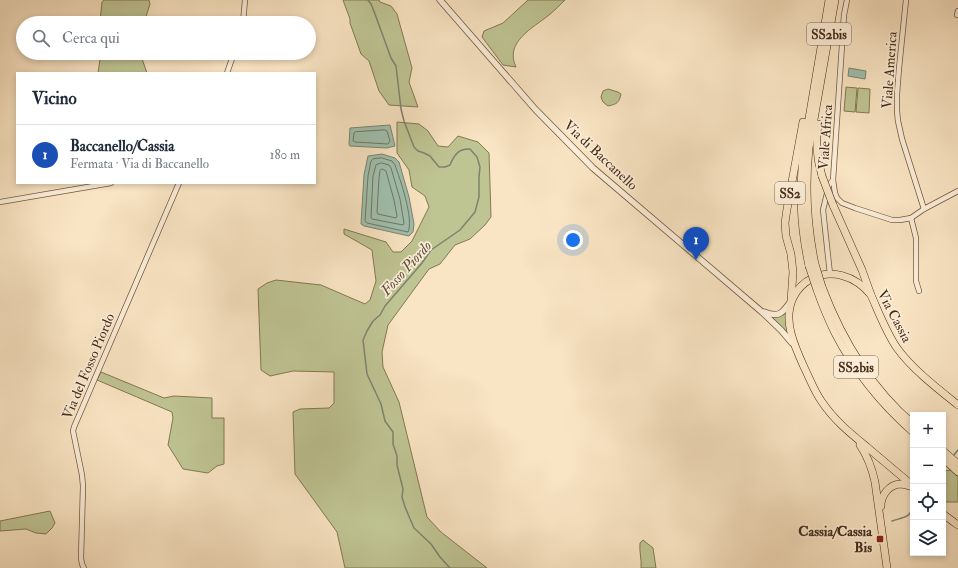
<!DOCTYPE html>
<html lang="it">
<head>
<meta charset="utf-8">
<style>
	:root { --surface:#fff; --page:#f2f2f3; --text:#1f2937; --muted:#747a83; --line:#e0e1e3; --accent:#8f2418 }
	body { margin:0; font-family:"IM FELL Double Pica",serif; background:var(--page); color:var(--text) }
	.controls { position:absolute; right:12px; bottom:12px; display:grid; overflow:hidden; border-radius:0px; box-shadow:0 2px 6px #0003 }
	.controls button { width:36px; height:36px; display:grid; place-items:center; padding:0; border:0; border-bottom:1px solid var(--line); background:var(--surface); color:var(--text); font:20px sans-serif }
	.you { position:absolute; left:573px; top:240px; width:14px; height:14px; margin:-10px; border:3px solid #fff; border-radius:50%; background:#1a73e8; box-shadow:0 0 0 6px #1a73e833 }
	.badge { display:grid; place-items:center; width:26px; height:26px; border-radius:50%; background:var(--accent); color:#fff; font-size:13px; font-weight:700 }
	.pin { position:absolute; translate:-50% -33px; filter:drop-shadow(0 1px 2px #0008) }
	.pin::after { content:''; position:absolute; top:21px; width:14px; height:12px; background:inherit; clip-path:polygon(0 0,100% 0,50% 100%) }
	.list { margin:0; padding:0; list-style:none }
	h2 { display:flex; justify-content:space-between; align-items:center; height:52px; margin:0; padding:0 16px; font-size:17px }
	h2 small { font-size:13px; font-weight:400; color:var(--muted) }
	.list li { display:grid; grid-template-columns:26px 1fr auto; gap:12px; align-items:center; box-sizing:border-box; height:60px; padding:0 16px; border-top:1px solid var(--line) }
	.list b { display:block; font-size:15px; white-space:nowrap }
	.list p { margin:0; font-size:13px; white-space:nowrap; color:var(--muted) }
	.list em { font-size:13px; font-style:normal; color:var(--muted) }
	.icon { flex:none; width:22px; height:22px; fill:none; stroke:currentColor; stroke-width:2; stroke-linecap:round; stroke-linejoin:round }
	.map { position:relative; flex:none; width:958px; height:568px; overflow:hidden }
	.search { position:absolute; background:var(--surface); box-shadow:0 2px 6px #0003; left:16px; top:16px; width:300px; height:44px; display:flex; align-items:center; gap:10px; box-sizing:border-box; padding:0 14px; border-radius:22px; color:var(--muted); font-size:15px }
	.panel { position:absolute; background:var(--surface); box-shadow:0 2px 6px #0003; left:16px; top:72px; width:300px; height:112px; border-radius:0px }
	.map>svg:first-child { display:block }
	.green { fill:#bfc493; stroke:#847854 }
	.water { fill:#9fbfad; stroke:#7c8470 }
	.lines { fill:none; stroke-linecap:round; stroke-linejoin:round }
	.shore { stroke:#747561; stroke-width:1 }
	.stream { stroke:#7c8470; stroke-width:1.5 }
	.minor-casing { stroke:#745940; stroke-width:6 }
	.tertiary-casing { stroke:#745940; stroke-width:7 }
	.primary-casing { stroke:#482b15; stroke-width:8 }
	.trunk-casing { stroke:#482b15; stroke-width:8 }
	.minor { stroke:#fbedd8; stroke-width:4.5 }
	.tertiary { stroke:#fbedd8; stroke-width:5.5 }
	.primary { stroke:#f9e4c3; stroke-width:7 }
	.trunk { stroke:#f9e4c3; stroke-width:7 }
	.trunk-bridge-casing { stroke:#482b15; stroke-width:8; stroke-linecap:butt }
	.trunk-bridge { stroke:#f9e4c3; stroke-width:7 }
	.poi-dot { fill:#8f2418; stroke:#fbedd8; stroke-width:1.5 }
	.labels { text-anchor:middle; stroke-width:3.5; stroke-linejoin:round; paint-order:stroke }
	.shield { fill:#fbedd8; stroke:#7e6550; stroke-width:1 }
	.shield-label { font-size:13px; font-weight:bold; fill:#482b15 }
	.street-label { font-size:14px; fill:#482b15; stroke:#fbedd8 }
	.poi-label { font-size:14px; font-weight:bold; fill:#482b15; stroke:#fbedd8; text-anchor:end }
	.water-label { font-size:15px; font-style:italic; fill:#5e503b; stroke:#fbedd8 }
</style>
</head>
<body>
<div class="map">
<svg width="958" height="568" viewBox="0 0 958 568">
	<rect width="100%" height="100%" fill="#f9e4c3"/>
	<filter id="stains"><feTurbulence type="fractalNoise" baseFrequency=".005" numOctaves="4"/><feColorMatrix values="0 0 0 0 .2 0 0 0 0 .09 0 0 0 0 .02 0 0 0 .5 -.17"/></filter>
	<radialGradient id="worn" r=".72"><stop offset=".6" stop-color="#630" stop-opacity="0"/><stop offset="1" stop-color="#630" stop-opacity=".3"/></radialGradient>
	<g class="green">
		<path d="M104 0H149L150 4 144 23H101L100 21 102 2Z"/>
		<path d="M343 0H379L380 2 391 6 397 14 412 68 409 82 418 107 389 105 379 91 369 61 361 54 350 23V19Z"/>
		<path d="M528 0H565C560 5 555 10 549 15 533 28 504 42 516 67L503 65 482 37 484 31 503 23Z"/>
		<path d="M101 53H140L147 73H98Z"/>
		<path d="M846 87 857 88 855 112 844 111Z"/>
		<path d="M858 88 870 89 869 113 856 112Z"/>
		<path d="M608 89 618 92 621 94C619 103 617 104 608 106L603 102 601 97 603 91Z"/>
		<path d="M397 122 419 124 428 131 438 146 448 147 458 136 478 142 489 153 491 217 485 225 470 239 455 245 440 264 429 269 388 325 382 352 383 367 399 402 427 517 441 532 487 568H345L337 532 295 474 293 412 300 409 329 408 334 403V372L293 371 270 376 261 370 258 289 267 283 276 280 321 285 365 304 370 300 376 281 372 250 344 234V229L386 242 393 252H401L412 241 429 207 425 196 412 187 409 170 397 153Z"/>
		<path d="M786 312V323L790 338 780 325 771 316C778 318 781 316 786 312Z"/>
		<path d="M101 372 164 398 174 396 212 398V418H224V464L217 466 208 473 183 469 168 445 173 418 172 412 97 380Z"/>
		<path d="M951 470 958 476V502H945L943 501V471Z"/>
		<path d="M50 511 55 523 52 528 46 534 36 533 26 529 0 531V521Z"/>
		<path d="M643 540 653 548 656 568H641C642 560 639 552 640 543Z"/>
	</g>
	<g class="water">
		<path d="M849 68 866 71 865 79 848 76Z"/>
		<path d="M390 125 395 146 387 148 350 146 349 144 350 128Z"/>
		<path d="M382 154 395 158 399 162 409 197 414 224 413 232 409 236 364 226 361 224 364 175 368 156Z"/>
	</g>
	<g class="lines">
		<g class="shore">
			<path d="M385 130 387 131 390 141 388 144 355 142 353 141 354 133 355 132Z"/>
			<path d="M382 158 392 161 395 165C400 179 414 219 408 232L367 223 365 221 368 176 371 161 373 159Z"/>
			<path d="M382 163 389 165 391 168 400 199 404 223 403 225 372 219 371 217 373 176 376 165Z"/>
			<path d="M382 169 386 171 394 200 397 216 396 218 378 214 377 212 379 178 380 171Z"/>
		</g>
		<g class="stream">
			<path d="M368 0 371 4 375 14 391 58 396 66 401 109 404 121 414 147 418 151 424 153 430 156 439 167H445L450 165C454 155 459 148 470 149L477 157 480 167 479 177V197L475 212 460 230 431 250 422 263 385 306 380 315 373 321 367 331 363 340 367 374 381 404 385 421 393 432V444L397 456V465L403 489 402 497 405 507 414 528 431 544 440 557 450 568"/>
			<path d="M953 456 958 450"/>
			<path d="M943 467 946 464"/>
			<path d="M892 521C904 517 911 518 913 505"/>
		</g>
		<defs>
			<g id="minor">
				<path d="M906 0 899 68 897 94V111L898 121 902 139 924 209"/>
				<path d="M957 15 958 11"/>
				<path d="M243 23 245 0"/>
				<path d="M227 73 234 53"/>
				<path d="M833 180 835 193 837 198 842 203 855 208 892 220H900L911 218 924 209 958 191"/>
				<path d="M0 202 111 183"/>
				<path d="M911 218 916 238V281L919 291"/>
				<path d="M830 274 823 210 829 185 833 180 844 15 847 0"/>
				<path d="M84 568 82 564 81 558 83 486 82 475 73 431 74 427 179 183"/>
			</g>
			<g id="tertiary">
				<path d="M440 0 535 109 593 168 762 312 781 330 792 343"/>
				<path d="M764 312C779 318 783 313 791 301"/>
			</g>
			<g id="primary">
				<path d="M860 445C868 457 872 468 875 482L887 568"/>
				<path d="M913 486C898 473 882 460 867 447 850 433 834 420 822 402 814 391 810 379 804 367 799 356 794 345 791 333 777 279 837 253 871 295 879 313 886 332 897 348 912 369 938 389 958 405"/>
				<path d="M881 506C881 495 889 485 900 484 904 484 909 486 913 487"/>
				<path d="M943 514 955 523 958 525"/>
			</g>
			<g id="trunk">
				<path d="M818 124C815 142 817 159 822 176"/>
				<path d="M833 205 862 270 871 295"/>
				<path d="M815 264C807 226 805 187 809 148L835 0"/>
				<path d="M809 266C800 224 799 190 804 148L829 0"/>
				<path d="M822 287C842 340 870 387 913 424"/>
				<path d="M817 290C822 304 828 319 835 333 854 370 881 404 913 432"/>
				<path d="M791 301 793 272 791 254 786 236 785 223 787 209 803 122"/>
				<path d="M943 451 958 464"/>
				<path d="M943 458 958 472"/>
			</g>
		</defs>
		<use href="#minor" class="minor-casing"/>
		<use href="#tertiary" class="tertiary-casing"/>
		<use href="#primary" class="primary-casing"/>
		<use href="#trunk" class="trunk-casing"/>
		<use href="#minor" class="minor"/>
		<use href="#tertiary" class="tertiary"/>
		<use href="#primary" class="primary"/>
		<use href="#trunk" class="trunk"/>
		<defs>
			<g id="trunk-bridge">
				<path d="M822 176 833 205"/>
				<path d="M815 264 822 287"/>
				<path d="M809 266 817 290"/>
			</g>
		</defs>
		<use href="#trunk-bridge" class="trunk-bridge-casing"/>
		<use href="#trunk-bridge" class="trunk-bridge"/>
	</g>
	<rect class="poi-dot" x="876" y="535" width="8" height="8" rx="2"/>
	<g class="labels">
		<g class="shield">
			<rect x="807" y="23" width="44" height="22" rx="3"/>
			<rect x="775" y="182" width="30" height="22" rx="3"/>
			<rect x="834" y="356" width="44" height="22" rx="3"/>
		</g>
		<g class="shield-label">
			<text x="829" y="39">SS2bis</text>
			<text x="790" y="198">SS2</text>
			<text x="856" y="372">SS2bis</text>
		</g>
		<g class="street-label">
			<text transform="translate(889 70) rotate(-86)" y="5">Viale America</text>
			<text transform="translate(825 137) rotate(-86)" y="5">Viale Africa</text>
			<text transform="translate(601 155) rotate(43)" y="5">Via di Baccanello</text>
			<text transform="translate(895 316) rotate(62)" y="5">Via Cassia</text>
			<text transform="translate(88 366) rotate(-67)" y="5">Via del Fosso Piordo</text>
		</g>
		<g class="poi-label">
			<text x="872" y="536">Cassia/Cassia<tspan x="872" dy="16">Bis</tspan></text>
		</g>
		<g class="water-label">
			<text transform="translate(406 268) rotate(-48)" y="5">Fosso Piordo</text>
		</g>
	</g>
	<rect width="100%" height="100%" filter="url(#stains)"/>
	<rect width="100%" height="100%" fill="url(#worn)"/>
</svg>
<div class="controls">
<button>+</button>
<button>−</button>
<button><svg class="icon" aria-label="locate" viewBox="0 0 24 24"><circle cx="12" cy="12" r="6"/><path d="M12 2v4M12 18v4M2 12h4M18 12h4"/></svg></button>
<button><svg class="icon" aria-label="layers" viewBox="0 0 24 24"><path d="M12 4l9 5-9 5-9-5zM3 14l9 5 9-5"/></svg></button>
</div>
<div class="you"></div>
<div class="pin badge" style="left:696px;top:260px;background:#1a4fb4">1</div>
<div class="search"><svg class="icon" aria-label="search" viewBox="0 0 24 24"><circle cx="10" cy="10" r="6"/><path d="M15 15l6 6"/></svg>Cerca qui</div>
<section class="panel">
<h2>Vicino<small></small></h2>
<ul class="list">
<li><span class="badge" style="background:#1a4fb4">1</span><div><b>Baccanello/Cassia</b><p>Fermata · Via di Baccanello</p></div><em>180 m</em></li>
</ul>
</section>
</div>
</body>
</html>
